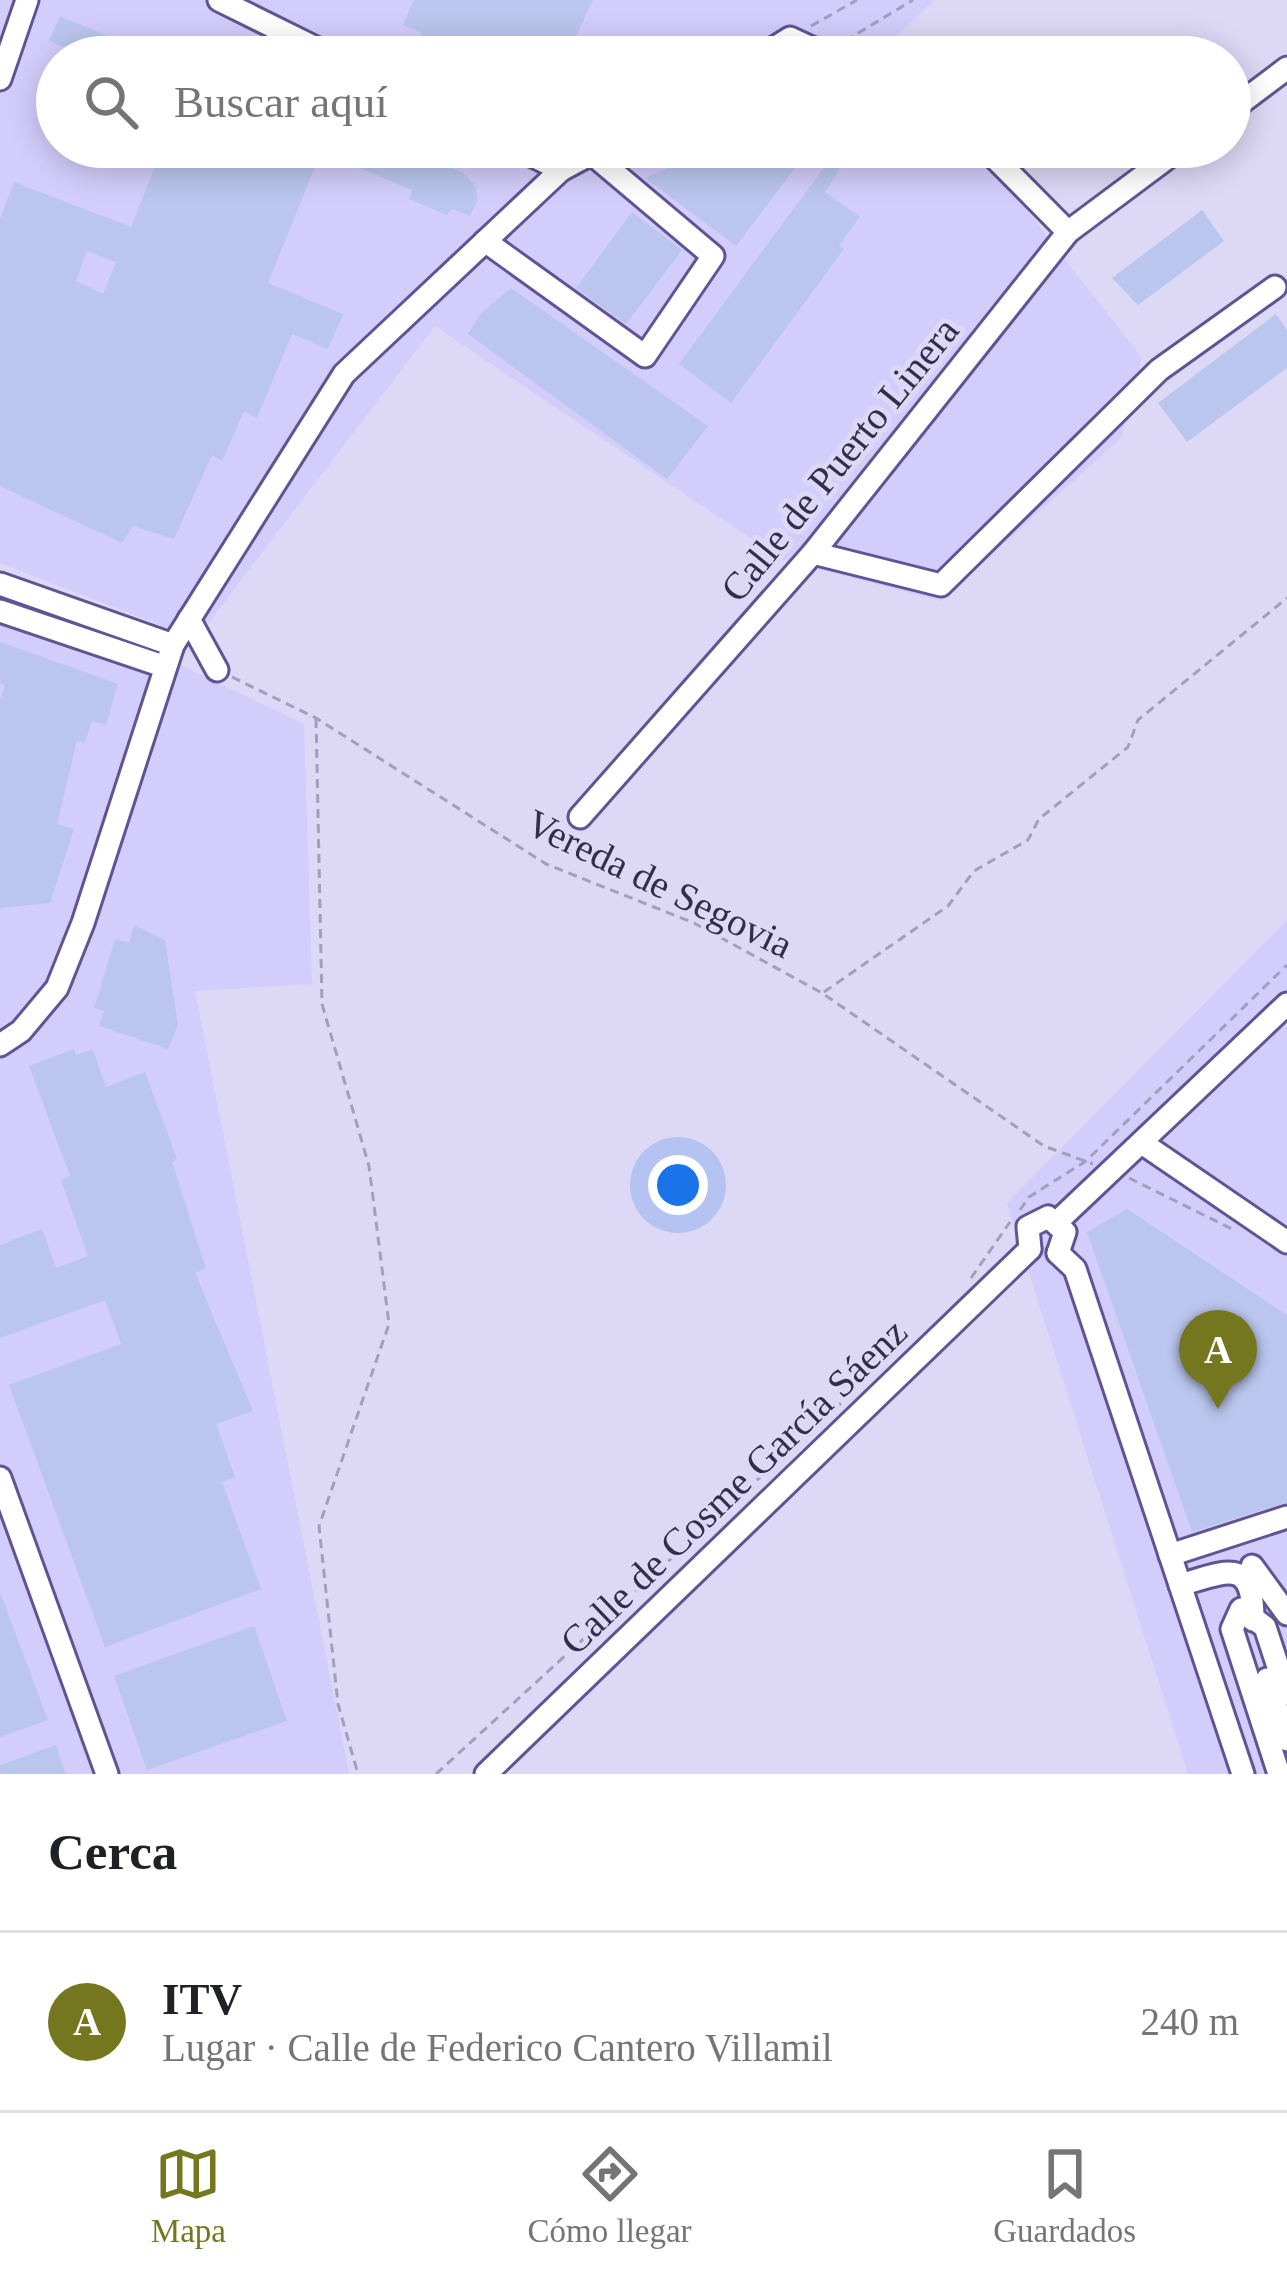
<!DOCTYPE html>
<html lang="es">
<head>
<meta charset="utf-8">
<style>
	:root { --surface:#fff; --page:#f6f6f6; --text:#202124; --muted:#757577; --line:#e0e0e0; --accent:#74771e }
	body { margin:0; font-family:"Times New Roman",serif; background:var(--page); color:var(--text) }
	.you { position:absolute; left:678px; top:1185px; width:42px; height:42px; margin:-30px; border:9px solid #fff; border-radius:50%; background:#1a73e8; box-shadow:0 0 0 18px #1a73e833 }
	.badge { display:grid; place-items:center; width:78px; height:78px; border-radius:50%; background:var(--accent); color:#fff; font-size:39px; font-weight:700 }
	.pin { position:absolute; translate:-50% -99px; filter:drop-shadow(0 3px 6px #0008) }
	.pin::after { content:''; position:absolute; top:63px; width:42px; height:36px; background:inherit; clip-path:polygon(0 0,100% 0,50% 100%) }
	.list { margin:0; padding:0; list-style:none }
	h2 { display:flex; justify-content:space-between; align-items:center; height:156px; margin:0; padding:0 48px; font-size:51px }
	h2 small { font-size:39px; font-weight:400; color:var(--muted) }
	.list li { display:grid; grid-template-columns:78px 1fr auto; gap:36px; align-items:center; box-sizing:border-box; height:180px; padding:0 48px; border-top:3px solid var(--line) }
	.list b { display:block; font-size:45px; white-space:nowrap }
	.list p { margin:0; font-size:39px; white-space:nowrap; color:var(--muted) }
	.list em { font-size:39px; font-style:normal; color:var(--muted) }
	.icon { flex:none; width:66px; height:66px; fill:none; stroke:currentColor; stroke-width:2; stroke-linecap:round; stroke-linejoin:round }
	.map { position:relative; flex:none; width:1287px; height:1774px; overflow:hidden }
	.search { position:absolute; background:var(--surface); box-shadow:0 6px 30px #0003; left:36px; right:36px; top:36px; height:132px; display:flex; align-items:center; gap:30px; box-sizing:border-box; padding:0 42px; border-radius:66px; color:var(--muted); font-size:45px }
	.sheet { height:336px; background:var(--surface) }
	nav { display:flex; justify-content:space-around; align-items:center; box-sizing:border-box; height:168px; border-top:3px solid var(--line); background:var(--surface); font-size:33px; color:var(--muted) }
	nav a { display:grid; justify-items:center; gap:6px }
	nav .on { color:var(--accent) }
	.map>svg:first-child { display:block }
	.built { fill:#d3cdfc }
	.building { fill:#bac6ee; fill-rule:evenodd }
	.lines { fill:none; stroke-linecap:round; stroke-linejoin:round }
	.minor-casing { stroke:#615493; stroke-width:27 }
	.path { stroke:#a29ebb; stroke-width:3; stroke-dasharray:9 6; stroke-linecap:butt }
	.minor { stroke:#fff; stroke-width:21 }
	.labels { text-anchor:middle; stroke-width:10; stroke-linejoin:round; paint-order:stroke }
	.street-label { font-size:39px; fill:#322e4a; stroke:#dcd8f5 }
</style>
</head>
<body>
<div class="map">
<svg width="1287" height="1774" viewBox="0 0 1287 1774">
	<rect width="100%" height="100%" fill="#dcd8f5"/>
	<g class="built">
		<path d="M0 0H934L876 57H57V147H1034L997 172 1142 358 1121 438 940 601 781 559 435 326 196 639 0 563Z"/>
		<path d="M0 590 160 655 304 724 312 984 195 991 349 1774H0Z"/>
		<path d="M1287 920V1774H1188L1007 1203Z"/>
	</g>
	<g class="building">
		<path d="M414 0H593L566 57H412L422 33 403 25Z"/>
		<path d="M60 16 158 57H87L49 41Z"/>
		<path d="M163 147H410L465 174 476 187 477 201 470 216 452 209 447 215 409 199 412 190 321 152 268 283 343 314 328 349 292 334 257 418 244 411 222 461 212 455 174 539 133 526 122 543 0 486V219L14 182 131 227ZM87 251 116 262 103 294 76 281Z"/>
		<path d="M732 147H854L825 192 860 217 839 245 844 249 731 403 679 364 828 162 810 148 736 246 645 178 708 150 720 159Z"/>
		<path d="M1202 210 1224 241 1138 305 1112 278Z"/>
		<path d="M632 212 682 250 626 324 576 288Z"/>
		<path d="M511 288 708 426 667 479 468 334 481 313Z"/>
		<path d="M1276 314 1287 330V368L1187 442 1158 403Z"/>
		<path d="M0 642 118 684 106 725 92 721 85 743 77 741 57 824 74 829 50 903 0 908V700L5 685 0 683Z"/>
		<path d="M134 925 165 940 178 1025 168 1049 99 1026 104 1011 94 1008 115 940 129 942Z"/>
		<path d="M74 1049 76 1055 93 1049 106 1087 145 1072 177 1159 172 1162 206 1268 195 1273 253 1411 216 1424 235 1477 222 1482 261 1589 105 1647 9 1385 121 1344 105 1300 0 1338V1245L42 1229 56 1268 88 1256 61 1180 70 1176 29 1066Z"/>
		<path d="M1127 1209 1287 1315V1502L1192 1532 1087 1232Z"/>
		<path d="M0 1592 48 1720 0 1737Z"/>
		<path d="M254 1626 287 1721 147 1770 114 1676Z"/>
		<path d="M56 1745 66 1774H0V1765Z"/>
	</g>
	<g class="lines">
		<defs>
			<g id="minor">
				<path d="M219 0 334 57"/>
				<path d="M760 57 790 38 831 57"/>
				<path d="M0 79 27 0"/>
				<path d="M1230 111 1287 68"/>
				<path d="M515 147 561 170"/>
				<path d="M1068 232 1182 147"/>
				<path d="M485 241 645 356 713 256 592 154"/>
				<path d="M813 553 941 585 1159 370 1275 287"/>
				<path d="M0 584 173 645"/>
				<path d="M0 611 163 666"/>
				<path d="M189 619 217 670"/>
				<path d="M580 817 813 553 1068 232 984 147"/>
				<path d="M0 1045 21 1031 57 988 83 923 173 645 344 374 561 170 604 147"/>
				<path d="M1142 1143 1287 1242"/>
				<path d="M1058 1221 1287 1004"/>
				<path d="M1030 1249 1028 1227 1048 1217 1065 1232 1058 1253"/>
				<path d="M1058 1253 1075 1269 1243 1774"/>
				<path d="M0 1478 107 1774"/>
				<path d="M1170 1555 1287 1517"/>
				<path d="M1252 1566 1287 1614"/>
				<path d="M1180 1585C1228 1571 1253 1557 1253 1620"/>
				<path d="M1267 1679 1287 1740"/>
				<path d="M486 1774 1030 1249"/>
				<path d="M1279 1774 1232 1629 1241 1609 1265 1627 1287 1694"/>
			</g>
		</defs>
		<use href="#minor" class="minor-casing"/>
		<g class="path">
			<path d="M811 26 857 0"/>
			<path d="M845 41 913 0"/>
			<path d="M232 677 316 718 546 864 694 923 822 993 1044 1146 1093 1164"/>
			<path d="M316 719 322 1004 369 1166 389 1324 319 1526 338 1704 358 1774"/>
			<path d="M824 992 948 906 974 871 1028 840 1039 819 1128 747 1138 720 1287 598"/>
			<path d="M1129 1178 1234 1230"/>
			<path d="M1020 1210 1029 1197 1086 1161 1287 965"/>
			<path d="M971 1278 1010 1222"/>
			<path d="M436 1774 852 1393"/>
		</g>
		<use href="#minor" class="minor"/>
	</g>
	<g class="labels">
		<g class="street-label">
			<text transform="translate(839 459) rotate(-51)" y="14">Calle de Puerto Linera</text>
			<text transform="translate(660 883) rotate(26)" y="14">Vereda de Segovia</text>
			<text transform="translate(733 1486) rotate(-44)" y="14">Calle de Cosme García Sáenz</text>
		</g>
	</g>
</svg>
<div class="you"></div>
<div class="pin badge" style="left:1218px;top:1409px">A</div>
<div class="search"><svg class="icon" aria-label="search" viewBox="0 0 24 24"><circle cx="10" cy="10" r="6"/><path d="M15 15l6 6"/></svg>Buscar aquí</div>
</div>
<section class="sheet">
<h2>Cerca<small></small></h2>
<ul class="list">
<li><span class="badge">A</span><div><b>ITV</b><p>Lugar · Calle de Federico Cantero Villamil</p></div><em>240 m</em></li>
</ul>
</section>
<nav>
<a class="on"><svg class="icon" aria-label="map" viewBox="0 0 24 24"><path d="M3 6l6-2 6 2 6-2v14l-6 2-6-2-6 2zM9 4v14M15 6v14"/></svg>Mapa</a>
<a><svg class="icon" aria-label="directions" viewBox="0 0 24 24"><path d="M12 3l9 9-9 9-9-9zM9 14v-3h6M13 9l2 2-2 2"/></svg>Cómo llegar</a>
<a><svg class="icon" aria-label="saved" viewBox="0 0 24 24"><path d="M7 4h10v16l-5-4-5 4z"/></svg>Guardados</a>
</nav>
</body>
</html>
